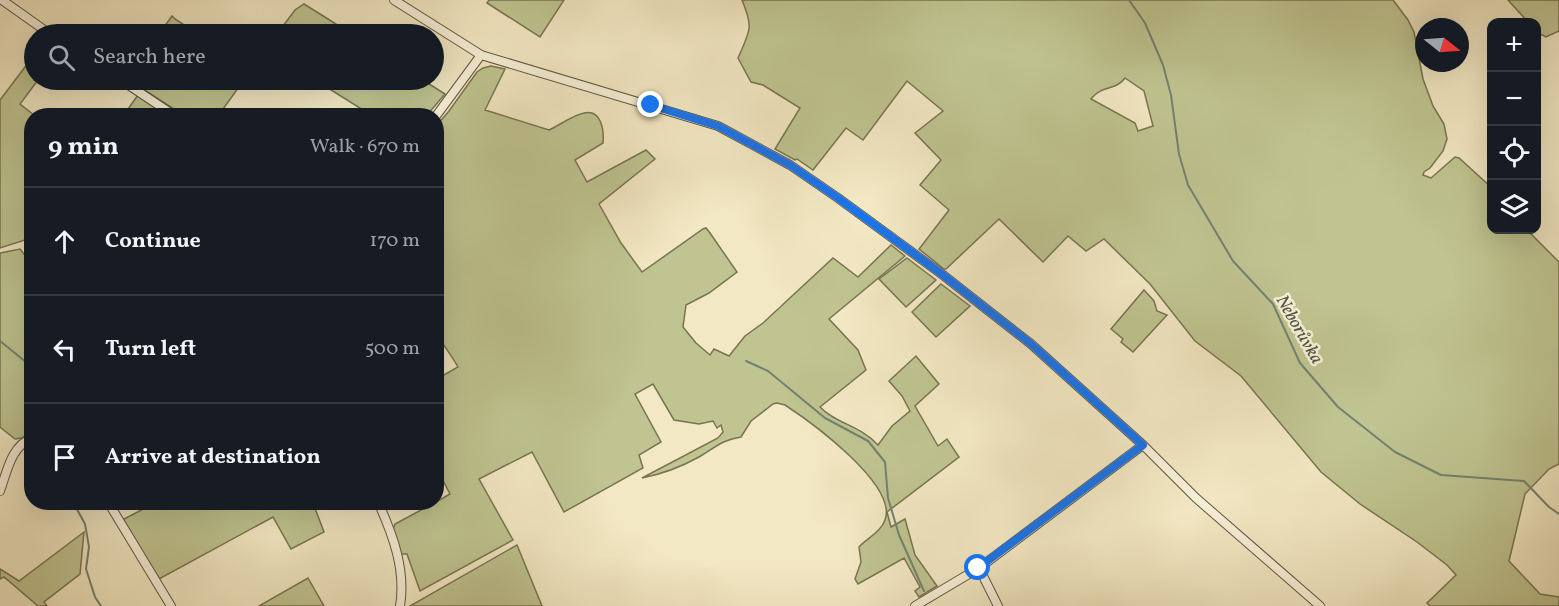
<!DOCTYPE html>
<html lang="en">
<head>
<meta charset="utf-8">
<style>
	:root { --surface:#171b24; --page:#242831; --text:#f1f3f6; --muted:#9ea1a6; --line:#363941 }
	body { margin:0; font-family:Vollkorn,serif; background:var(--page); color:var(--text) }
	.controls { position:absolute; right:18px; top:18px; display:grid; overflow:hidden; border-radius:12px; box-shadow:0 6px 24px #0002 }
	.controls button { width:54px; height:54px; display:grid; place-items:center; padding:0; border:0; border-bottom:2px solid var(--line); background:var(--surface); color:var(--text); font:30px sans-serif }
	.compass { position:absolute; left:1415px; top:18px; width:54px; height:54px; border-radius:50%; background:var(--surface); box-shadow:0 6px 24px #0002; rotate:107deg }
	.stop { position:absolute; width:18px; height:18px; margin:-14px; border:4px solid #1a73e8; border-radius:50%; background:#fff }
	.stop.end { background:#1a73e8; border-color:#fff; box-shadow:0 2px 6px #0008 }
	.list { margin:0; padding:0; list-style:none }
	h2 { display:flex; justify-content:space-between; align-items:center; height:78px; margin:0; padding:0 24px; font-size:26px }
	h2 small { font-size:20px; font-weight:400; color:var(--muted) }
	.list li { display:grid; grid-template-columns:39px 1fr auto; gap:18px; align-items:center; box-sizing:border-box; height:108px; padding:0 24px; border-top:2px solid var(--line) }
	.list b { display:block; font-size:22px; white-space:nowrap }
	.list em { font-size:20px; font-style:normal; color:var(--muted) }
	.icon { flex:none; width:33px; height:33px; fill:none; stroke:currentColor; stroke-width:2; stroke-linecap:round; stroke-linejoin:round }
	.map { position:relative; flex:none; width:1559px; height:606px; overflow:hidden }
	.search { position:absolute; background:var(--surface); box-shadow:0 6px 24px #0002; left:24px; top:24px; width:420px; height:66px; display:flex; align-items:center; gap:15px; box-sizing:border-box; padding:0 21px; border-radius:33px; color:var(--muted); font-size:22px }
	.panel { position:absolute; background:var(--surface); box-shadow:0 6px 24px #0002; left:24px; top:108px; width:420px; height:402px; border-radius:24px }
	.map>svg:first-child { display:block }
	.green { fill:#bfc490; stroke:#787453; stroke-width:1.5; fill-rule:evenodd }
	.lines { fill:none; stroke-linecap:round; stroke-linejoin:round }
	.stream { stroke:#728272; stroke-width:2 }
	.minor-casing { stroke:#625641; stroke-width:10 }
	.minor { stroke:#f7f0d8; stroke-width:8 }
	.route { stroke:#1a73e8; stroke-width:8 }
	.labels { text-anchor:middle; stroke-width:5; stroke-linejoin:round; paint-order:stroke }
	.water-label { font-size:18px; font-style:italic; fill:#525444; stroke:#f7f0d8 }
</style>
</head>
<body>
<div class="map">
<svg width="1559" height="606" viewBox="0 0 1559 606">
	<rect width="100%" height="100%" fill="#f2e8c3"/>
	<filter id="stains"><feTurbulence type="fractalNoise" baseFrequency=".00333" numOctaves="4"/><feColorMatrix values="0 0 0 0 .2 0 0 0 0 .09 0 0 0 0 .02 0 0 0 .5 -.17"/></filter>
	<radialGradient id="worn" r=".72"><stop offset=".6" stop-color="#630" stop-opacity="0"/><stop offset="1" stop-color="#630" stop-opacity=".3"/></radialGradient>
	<g class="green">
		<path d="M489 0H564L540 37 487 3Z"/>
		<path d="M742 0H1393L1408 20 1414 32 1423 79 1433 106 1444 124 1447 139 1443 151 1430 168 1424 172 1423 175 1431 178 1455 157 1459 158 1491 187 1492 230H1527L1559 262V464L1549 469 1525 494 1509 561 1540 594 1559 597V606H1430L1427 603 1456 575 1447 565 1417 542 1360 504 1321 472 1241 376 1195 341 1150 284 1104 239 1086 251 1068 236 1043 262 999 219 946 269H944L919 249 949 210 920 185 941 160 915 133 943 111 907 81 863 140 846 128 813 170 797 159 795 160 775 149 800 108 763 85 751 82 738 58C750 30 754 29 742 0ZM1125 78 1144 91 1153 126 1138 131 1135 123 1091 99C1101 85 1116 91 1125 78Z"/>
		<path d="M1508 0H1559V31L1546 37 1538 33 1536 22H1528Z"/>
		<path d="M304 4 352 34H277L295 10Z"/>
		<path d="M172 16 175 19 198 34H159Z"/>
		<path d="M34 55V80H38L20 104 34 115 32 116 31 238 0 248V100Z"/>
		<path d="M491 66 505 69 485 110 549 130C560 125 573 115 584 113 602 109 604 131 603 143L575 160 587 182 646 150 655 159 599 204 621 243 642 272 703 229 706 228 710 233 737 272 709 293 686 305 683 327 696 343 710 355 714 349 729 356 745 336 763 323 833 258 858 277 891 245 905 256 829 319 858 350 866 370 820 407C836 424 860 425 878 445L892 426 910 411 902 396 889 381 916 356 939 384 915 406 938 446 947 439 959 457 887 512 891 527 905 519 915 555 937 586 919 597 915 591 920 587 904 558 858 584 855 579 861 562 859 547C867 538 881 532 885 520 898 485 811 422 785 405L777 403 773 404 751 421 741 437C721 440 715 448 699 457 681 467 662 474 642 478L718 438 723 432 721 425 717 428 713 421 699 424 674 420 653 384 635 394 661 442 639 455 643 468 564 512 532 452 479 479 513 540 420 591 407 554H400L393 529 395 524 436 502 450 494 437 469V379L458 367C451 354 442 345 437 332V125L449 111 477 72 483 68Z"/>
		<path d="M129 80H244L218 116 183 115Z"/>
		<path d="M315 80H423L445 94 427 115H371Z"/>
		<path d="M138 95 169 116H123Z"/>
		<path d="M20 249 31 263 32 430 22 438 15 439 0 427V253Z"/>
		<path d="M907 258 936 280 906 307 879 279Z"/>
		<path d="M941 284 970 306 936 337 912 312Z"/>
		<path d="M1144 290 1154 301 1157 311 1167 315 1133 352 1121 342 1123 339 1111 329Z"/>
		<path d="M155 503H313L324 532 291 549 273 517 159 579 122 520Z"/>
		<path d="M84 532 80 574 44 602 47 606H38L4 577 0 579V569L19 581Z"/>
		<path d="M517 545 542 606H410Z"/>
		<path d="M308 578 324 606H259Z"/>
	</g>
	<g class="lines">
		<g class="stream">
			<path d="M1129 0 1145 23 1163 65 1171 95 1179 154 1188 185 1233 261 1273 304 1300 363 1338 407 1395 452 1441 475 1524 481 1549 507 1559 514"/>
			<path d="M0 341 32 367"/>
			<path d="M746 361 768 371 825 418 868 441 885 462 888 498 899 535 924 591"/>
			<path d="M73 502 85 524 89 547 86 569 95 597 101 606"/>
		</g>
		<defs>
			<g id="minor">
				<path d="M2 0 50 34"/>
				<path d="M394 0 481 55 718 126 790 165 838 198 943 275 1031 344 1143 445 1196 498 1320 606"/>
				<path d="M121 80 175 116"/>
				<path d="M436 116 481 55"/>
				<path d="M0 491C7 472 11 446 32 438"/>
				<path d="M108 502 171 606"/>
				<path d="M378 502C393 535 406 570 400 606"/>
				<path d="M979 568 998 606"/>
				<path d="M915 606 979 568 1143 445"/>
			</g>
		</defs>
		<use href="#minor" class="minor-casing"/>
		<use href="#minor" class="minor"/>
	</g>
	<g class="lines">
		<path class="route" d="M651 105 718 126 790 165 838 198 943 275 1031 344 1143 445 978 568"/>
	</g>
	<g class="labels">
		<g class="water-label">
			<text transform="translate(1300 329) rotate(60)" y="6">Neborůvka</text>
		</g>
	</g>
	<rect width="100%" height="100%" filter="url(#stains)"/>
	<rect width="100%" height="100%" fill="url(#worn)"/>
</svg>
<div class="controls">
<button>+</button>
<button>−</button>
<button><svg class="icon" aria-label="locate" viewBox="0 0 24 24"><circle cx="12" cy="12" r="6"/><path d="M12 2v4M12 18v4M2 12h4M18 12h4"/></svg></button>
<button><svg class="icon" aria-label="layers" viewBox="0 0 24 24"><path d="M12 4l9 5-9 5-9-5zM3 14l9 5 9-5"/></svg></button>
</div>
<svg class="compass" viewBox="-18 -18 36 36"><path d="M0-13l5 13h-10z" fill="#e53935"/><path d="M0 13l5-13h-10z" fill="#9ea1a6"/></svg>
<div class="stop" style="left:978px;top:568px"></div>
<div class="stop end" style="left:651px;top:105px"></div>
<div class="search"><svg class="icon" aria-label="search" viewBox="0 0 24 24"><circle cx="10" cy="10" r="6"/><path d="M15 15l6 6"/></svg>Search here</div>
<section class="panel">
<h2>9 min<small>Walk · 670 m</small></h2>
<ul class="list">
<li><svg class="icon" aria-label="ahead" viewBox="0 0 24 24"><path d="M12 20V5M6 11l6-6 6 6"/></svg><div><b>Continue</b></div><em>170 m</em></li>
<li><svg class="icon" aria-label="left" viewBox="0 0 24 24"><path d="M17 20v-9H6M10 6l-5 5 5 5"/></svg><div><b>Turn left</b></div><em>500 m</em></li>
<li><svg class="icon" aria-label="arrive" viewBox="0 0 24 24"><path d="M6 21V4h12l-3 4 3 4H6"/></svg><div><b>Arrive at destination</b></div></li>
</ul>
</section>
</div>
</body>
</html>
